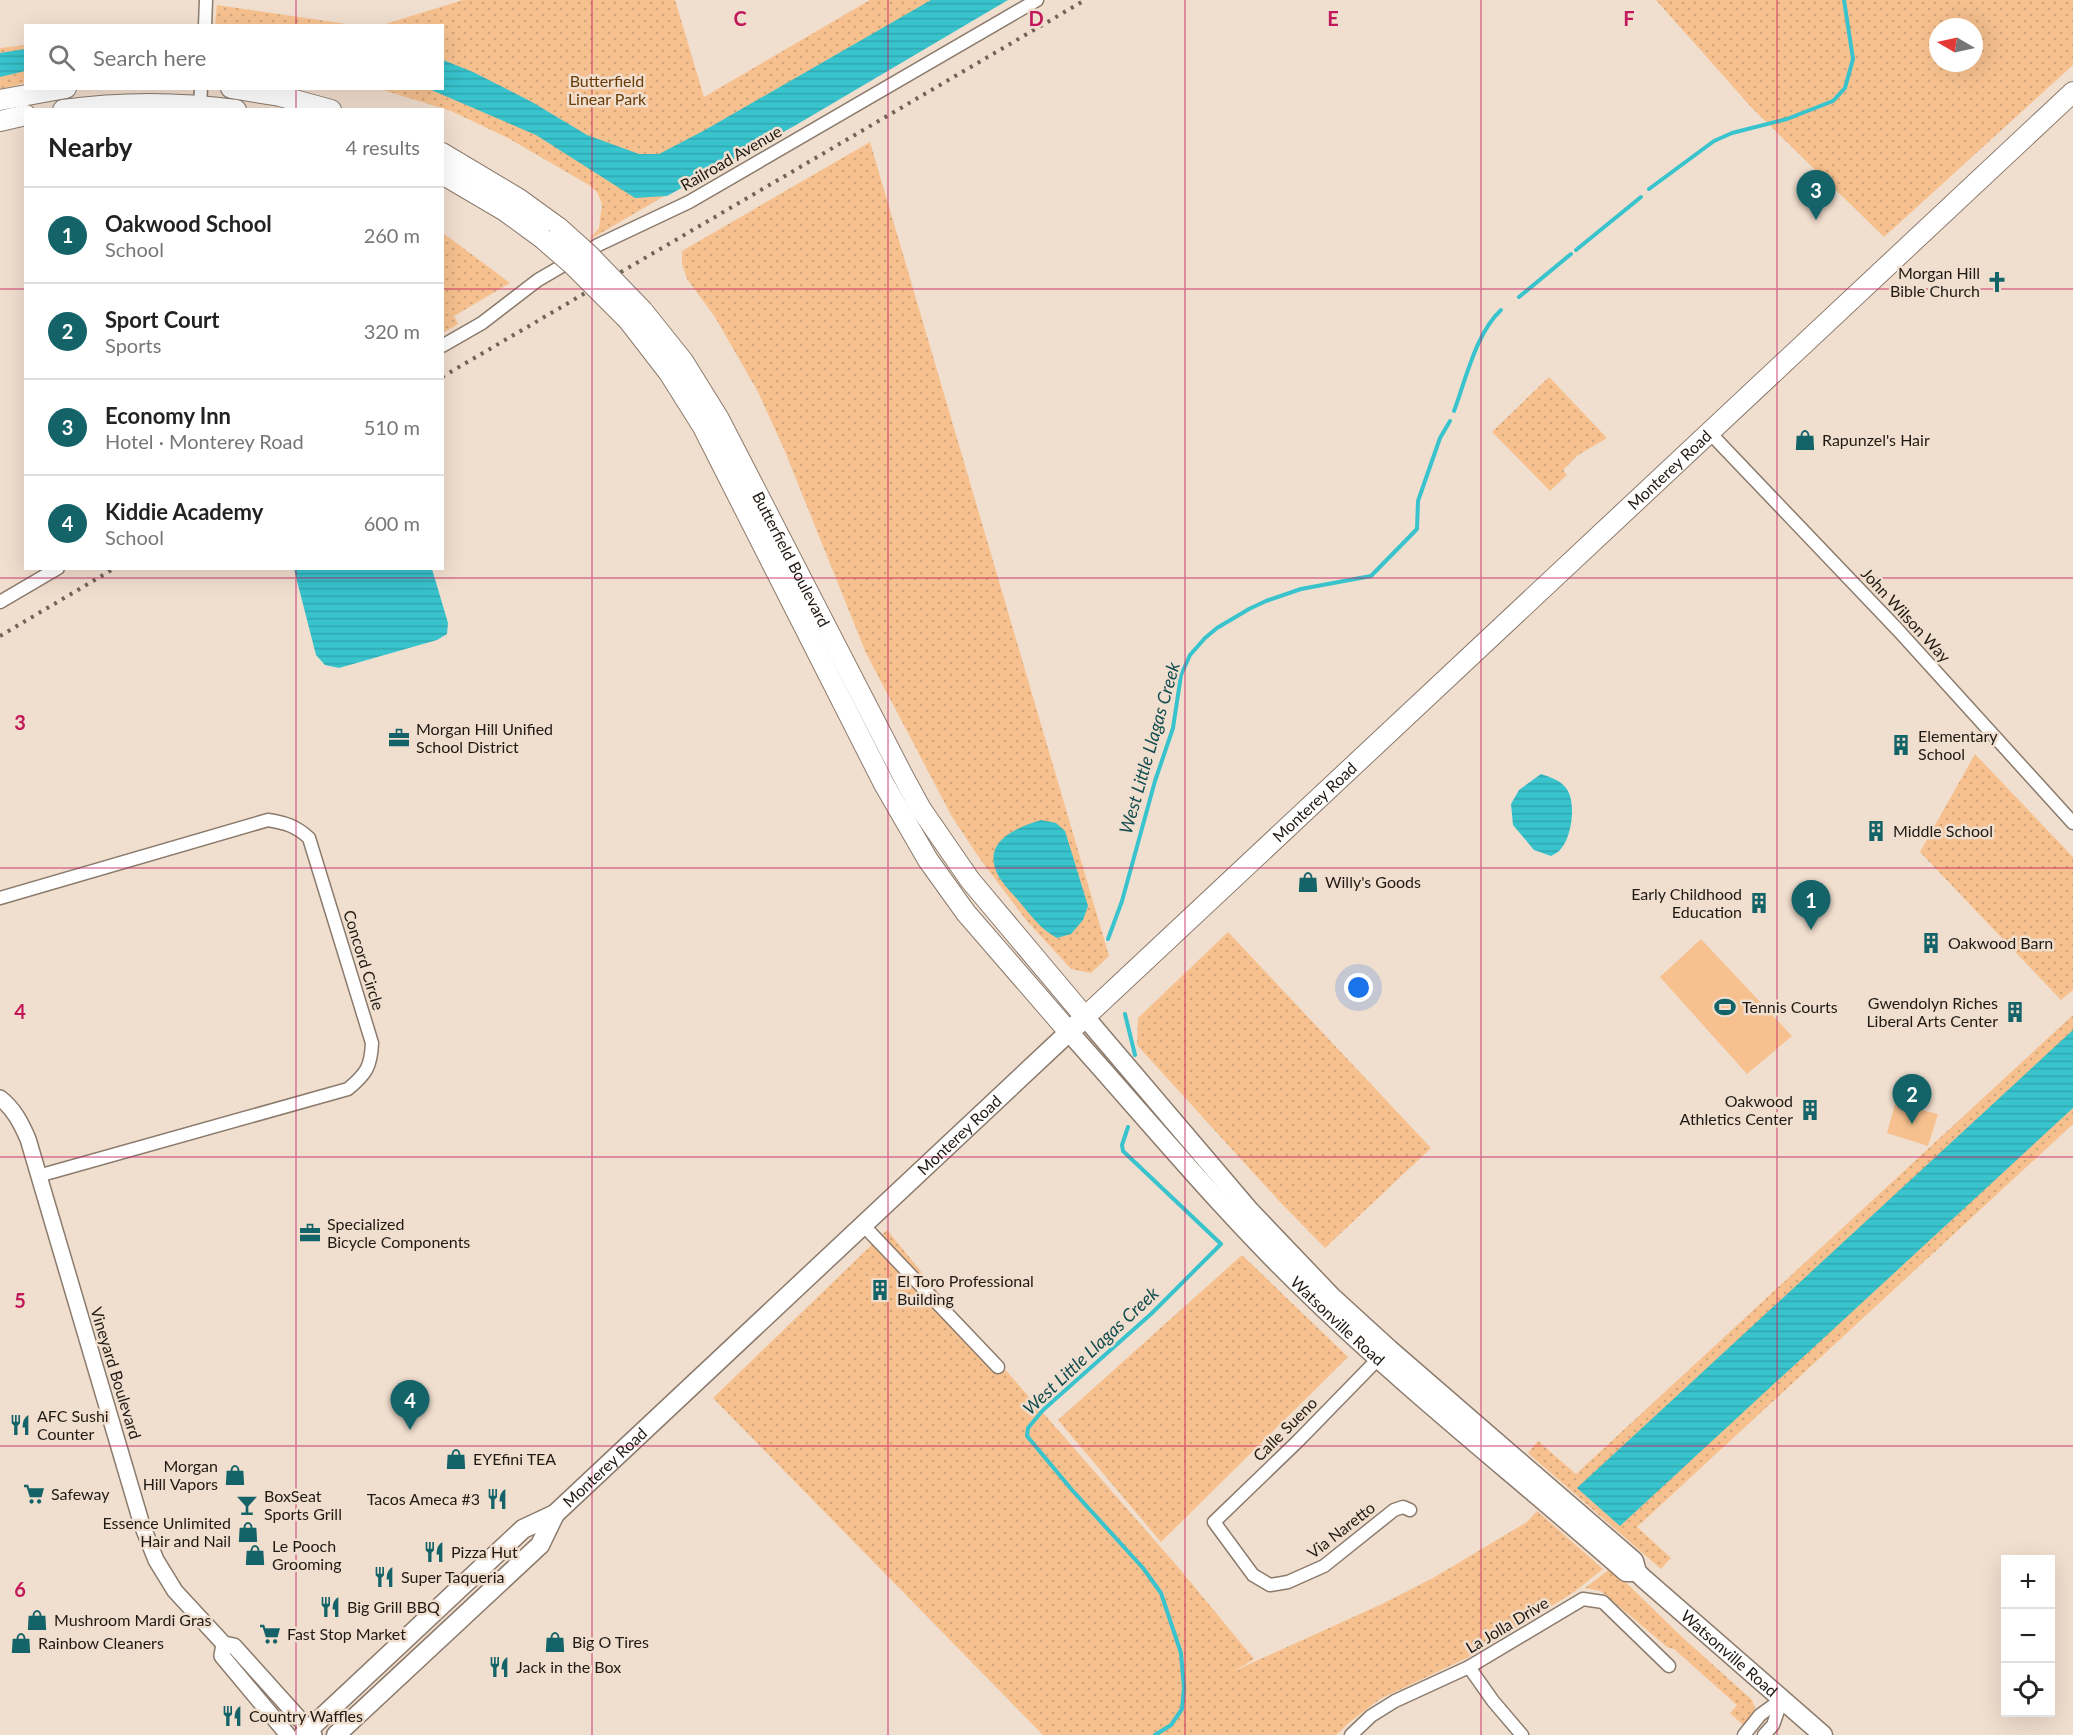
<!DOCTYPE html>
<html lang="en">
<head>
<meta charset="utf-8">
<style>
	:root { --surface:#fff; --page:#f6f6f6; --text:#222; --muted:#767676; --line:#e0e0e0; --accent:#136368 }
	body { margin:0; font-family:Lato,sans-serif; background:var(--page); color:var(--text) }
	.controls { position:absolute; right:18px; bottom:18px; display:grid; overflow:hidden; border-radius:0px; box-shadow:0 6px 24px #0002 }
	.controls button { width:54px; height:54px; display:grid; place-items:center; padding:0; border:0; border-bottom:2px solid var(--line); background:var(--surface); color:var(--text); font:30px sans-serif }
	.compass { position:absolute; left:1929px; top:18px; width:54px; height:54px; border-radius:50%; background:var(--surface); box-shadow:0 6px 24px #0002; rotate:279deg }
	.you { position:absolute; left:1359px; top:988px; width:21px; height:21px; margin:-15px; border:4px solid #fff; border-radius:50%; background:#1a73e8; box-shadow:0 0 0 9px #1a73e833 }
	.badge { display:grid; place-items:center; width:39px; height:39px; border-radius:50%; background:var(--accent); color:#fff; font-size:20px; font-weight:700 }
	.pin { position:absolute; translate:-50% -50px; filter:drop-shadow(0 2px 3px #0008) }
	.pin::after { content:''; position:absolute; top:32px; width:21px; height:18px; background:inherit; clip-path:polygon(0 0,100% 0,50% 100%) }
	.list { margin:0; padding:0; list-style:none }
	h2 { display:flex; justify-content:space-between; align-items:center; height:78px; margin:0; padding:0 24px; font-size:26px }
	h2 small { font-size:20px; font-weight:400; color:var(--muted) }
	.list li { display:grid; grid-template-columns:39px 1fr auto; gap:18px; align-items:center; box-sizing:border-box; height:96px; padding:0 24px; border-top:2px solid var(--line) }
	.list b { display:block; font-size:22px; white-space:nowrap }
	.list p { margin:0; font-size:20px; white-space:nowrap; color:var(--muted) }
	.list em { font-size:20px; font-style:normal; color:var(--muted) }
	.icon { flex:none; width:33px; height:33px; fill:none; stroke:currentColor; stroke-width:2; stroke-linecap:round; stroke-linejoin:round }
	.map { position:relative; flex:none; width:2073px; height:1735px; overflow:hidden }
	.search { position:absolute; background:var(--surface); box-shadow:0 6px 24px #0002; left:24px; top:24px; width:420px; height:66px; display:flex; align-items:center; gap:15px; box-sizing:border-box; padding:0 21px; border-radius:0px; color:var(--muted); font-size:22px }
	.panel { position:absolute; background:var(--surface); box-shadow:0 6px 24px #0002; left:24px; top:108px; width:420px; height:462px; border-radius:0px }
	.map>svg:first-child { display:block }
	.green { fill:url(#green-dots); fill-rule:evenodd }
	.pitch { fill:#f7c18f }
	.water { fill:url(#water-rules) }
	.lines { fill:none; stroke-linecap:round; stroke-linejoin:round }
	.stream { stroke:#38c3cd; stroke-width:4 }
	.minor-casing { stroke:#8b7b6d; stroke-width:15 }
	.tertiary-casing { stroke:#8b7b6d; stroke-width:18 }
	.secondary-casing { stroke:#8b7b6d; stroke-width:21 }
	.primary-casing { stroke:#8b7b6d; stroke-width:22 }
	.minor { stroke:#fff; stroke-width:12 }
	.tertiary { stroke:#fff; stroke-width:15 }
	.secondary { stroke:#fff; stroke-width:18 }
	.primary { stroke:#fff; stroke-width:20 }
	.rail { stroke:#6f645a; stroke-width:4; stroke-dasharray:3 6; stroke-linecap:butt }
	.primary-bridge-casing { stroke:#8b7b6d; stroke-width:22; stroke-linecap:butt }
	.primary-bridge { stroke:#fff; stroke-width:20 }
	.grid { fill:none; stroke:#c2185b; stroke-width:1.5; stroke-opacity:0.55 }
	.labels { text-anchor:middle; stroke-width:5; stroke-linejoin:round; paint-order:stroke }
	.park-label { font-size:16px; fill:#683c07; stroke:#f0dece }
	.street-label { font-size:16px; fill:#201a14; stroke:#f0dece }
	.poi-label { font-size:16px; fill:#201a14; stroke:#f0dece; text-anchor:start }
	.water-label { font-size:18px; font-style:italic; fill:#114c50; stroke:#f0dece }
	.grid-label { font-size:20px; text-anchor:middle; font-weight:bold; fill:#c2185b; stroke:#f0dece; stroke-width:5; stroke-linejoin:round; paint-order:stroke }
</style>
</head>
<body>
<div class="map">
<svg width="2073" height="1735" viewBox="0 0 2073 1735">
	<defs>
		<pattern id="green-dots" width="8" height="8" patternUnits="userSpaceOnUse" patternTransform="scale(1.5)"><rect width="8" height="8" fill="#f7c18f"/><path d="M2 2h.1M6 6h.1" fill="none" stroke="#d3a57a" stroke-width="1.8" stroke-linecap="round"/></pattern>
		<pattern id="water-rules" width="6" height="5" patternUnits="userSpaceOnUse" patternTransform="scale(1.5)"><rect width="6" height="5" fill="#38c3cd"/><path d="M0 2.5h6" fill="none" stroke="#31a7af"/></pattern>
	</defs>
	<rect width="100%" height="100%" fill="#f0dece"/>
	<g class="green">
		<path d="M463 0H675L704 97 870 0H1000L589 240 599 228 602 204 597 192 589 185 508 138 451 111 380 89 442 88V26H379Z"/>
		<path d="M1656 0H2073V65L1884 237 1752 108ZM1938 27H1974V63H1938Z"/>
		<path d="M217 5 354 25 215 26Z"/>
		<path d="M25 45V83L0 89V48Z"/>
		<path d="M870 142 1109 956 1091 973 1071 969 1027 921 980 859 951 815 866 653 784 449 758 392 715 317 687 279 682 264V251Z"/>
		<path d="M443 233 510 283 454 316 458 324 443 333Z"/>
		<path d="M1549 377 1607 438 1578 455 1563 470 1567 475 1550 491 1492 432Z"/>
		<path d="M1975 754 2073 857V990L2061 1000 1920 852Z"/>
		<path d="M1228 932 1431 1148 1325 1248 1280 1202 1137 1045 1138 1018Z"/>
		<path d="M2073 1015V1124L1637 1527 1671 1558 1661 1569 1528 1453 1538 1441 1576 1474Z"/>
		<path d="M887 1230 946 1302 1178 1567 1254 1659 1234 1671 1382 1604 1433 1578 1527 1522 1537 1511 1603 1569 1574 1592 1471 1656 1380 1699 1351 1721 1336 1735H1043L713 1398Z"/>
		<path d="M1242 1255 1348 1357 1161 1542 1058 1420Z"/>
		<path d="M1611 1568 1682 1637 1752 1700 1755 1708 1753 1716 1744 1726 1730 1713 1737 1705 1674 1649 1667 1647 1601 1591 1585 1588Z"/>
	</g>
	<g class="pitch">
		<path d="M1701 939 1792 1036 1747 1074 1660 977Z"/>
		<path d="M1895 1104 1938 1114 1928 1146 1887 1133Z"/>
	</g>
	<g class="water">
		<path d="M931 0H1008L796 125 667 196 635 198 536 135 429 89 442 88 443 60 473 72 532 102 587 135 639 154H659L705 130Z"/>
		<path d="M25 49V71L0 77V53Z"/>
		<path d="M294 569H432L448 623 447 634 437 640 339 668 325 665 316 655Z"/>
		<path d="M1541 774C1550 777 1560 780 1566 788 1577 802 1572 839 1559 851 1557 853 1554 854 1551 856L1534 850 1513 825 1511 804 1519 790Z"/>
		<path d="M1041 820 1056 823 1065 831 1088 906 1083 920 1071 934 1057 938C1040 929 1030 914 1017 899 1011 892 1004 885 999 877 980 843 1014 828 1041 820Z"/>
		<path d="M2073 1030V1108L1620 1526 1577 1488Z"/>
	</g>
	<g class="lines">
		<g class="stream">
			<path d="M1649 189 1714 141 1732 133 1787 119 1833 101 1845 88 1853 59 1844 0"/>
			<path d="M1576 250 1641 197"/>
			<path d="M1519 297 1571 254"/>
			<path d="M1454 411C1466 379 1476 333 1501 310"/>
			<path d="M1108 939 1122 901 1155 781 1173 728 1181 675 1190 655 1205 638 1217 628 1249 609 1266 601 1301 589 1371 576 1417 529 1418 501 1440 438 1450 421"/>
			<path d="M1125 1014 1135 1055"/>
			<path d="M1128 1127 1122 1145 1123 1151 1221 1244 1151 1314 1043 1410 1028 1428 1027 1436 1072 1490 1143 1568 1161 1593 1181 1653 1184 1688 1182 1709 1171 1725 1155 1735"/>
		</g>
		<defs>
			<g id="minor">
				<path d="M205 26 206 0"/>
				<path d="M200 106 201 88"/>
				<path d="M442 346 482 323 538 280 598 245 689 202 1037 0"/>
				<path d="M1710 433 1898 630 2073 823"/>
				<path d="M0 602 58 568"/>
				<path d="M0 898 268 820C286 823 296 826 309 838L372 1043C371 1067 366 1074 348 1089L38 1176"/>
				<path d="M864 1226 998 1367"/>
				<path d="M1378 1359 1298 1441 1214 1522 1253 1575 1270 1585 1288 1582 1324 1566 1394 1510 1403 1507 1410 1510"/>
				<path d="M1469 1667 1493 1701 1522 1735"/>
				<path d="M1351 1735 1371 1716 1395 1701 1469 1667 1583 1599 1603 1602 1669 1666"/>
				<path d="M1744 1735 1760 1715 1782 1699"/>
				<path d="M1764 1735 1773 1725 1782 1699"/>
			</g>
			<g id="tertiary">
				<path d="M0 1098C14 1109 21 1123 28 1139L142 1525 156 1560 175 1591 224 1644 234 1646 314 1735"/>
				<path d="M224 1644 222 1656 288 1735"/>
			</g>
			<g id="secondary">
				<path id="s1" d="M1085 1017 1250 1211 1332 1297 1389 1349 1634 1561 1637 1572 1643 1578 1823 1735"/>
				<path id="s2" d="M303 1735 523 1529 555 1514 1069 1032C1149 1121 1225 1214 1312 1297 1412 1394 1522 1480 1626 1572H1637"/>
				<path d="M336 1735 540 1545 555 1514"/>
			</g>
			<g id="primary">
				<path d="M231 88 280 96 331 110"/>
				<path d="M0 100 66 88"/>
				<path d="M63 110C120 102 178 102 236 110"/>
				<path d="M0 121 26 115"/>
				<path d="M442 153 519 199 559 228"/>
				<path d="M442 174 505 211 542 238"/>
				<path id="s3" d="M643 311 683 361 719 419 903 776 921 809 970 880 1085 1017"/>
				<path id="s4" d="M628 320 669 373 703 427 884 784 928 860 966 913 1069 1032 2073 92"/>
			</g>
		</defs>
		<use href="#minor" class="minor-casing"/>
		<use href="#tertiary" class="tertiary-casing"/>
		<use href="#secondary" class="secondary-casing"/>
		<use href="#primary" class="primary-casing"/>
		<use href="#minor" class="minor"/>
		<use href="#tertiary" class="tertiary"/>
		<use href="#secondary" class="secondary"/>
		<use href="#primary" class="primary"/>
		<g class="rail">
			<path d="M442 377 1085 0"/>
			<path d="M0 636 115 568"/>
		</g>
		<defs>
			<g id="primary-bridge">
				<path d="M559 228 589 255 643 311"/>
				<path d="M542 238 573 265 628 320"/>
			</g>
		</defs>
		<use href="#primary-bridge" class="primary-bridge-casing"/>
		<use href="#primary-bridge" class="primary-bridge"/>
	</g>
	<path class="grid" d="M296 0V26M592 0V1735M888 0V1735M1185 0V1735M1481 0V1735M1777 0V1735M296 88V110M0 289H26M442 289H2073M296 568V1735M0 578H2073M0 868H2073M0 1157H2073M0 1446H2073"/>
	<defs>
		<symbol id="church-bare" viewBox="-9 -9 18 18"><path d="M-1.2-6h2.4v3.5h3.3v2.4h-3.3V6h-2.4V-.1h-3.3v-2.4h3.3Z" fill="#136368" stroke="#f0dece" stroke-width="2.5" paint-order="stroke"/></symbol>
		<symbol id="shop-bare" viewBox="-9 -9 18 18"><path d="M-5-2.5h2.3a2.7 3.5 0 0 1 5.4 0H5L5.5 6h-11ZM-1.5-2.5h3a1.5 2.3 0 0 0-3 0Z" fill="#136368" stroke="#f0dece" stroke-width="2.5" paint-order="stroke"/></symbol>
		<symbol id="office-bare" viewBox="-9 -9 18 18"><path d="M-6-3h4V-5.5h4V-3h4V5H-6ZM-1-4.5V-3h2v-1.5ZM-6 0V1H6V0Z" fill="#136368" stroke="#f0dece" stroke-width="2.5" paint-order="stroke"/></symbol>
		<symbol id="building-bare" viewBox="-9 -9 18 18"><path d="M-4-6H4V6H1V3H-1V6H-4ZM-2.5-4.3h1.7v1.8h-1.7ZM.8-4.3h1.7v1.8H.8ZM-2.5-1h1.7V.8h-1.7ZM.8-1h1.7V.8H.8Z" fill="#136368" stroke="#f0dece" stroke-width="2.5" paint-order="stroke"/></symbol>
		<symbol id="stadium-bare" viewBox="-9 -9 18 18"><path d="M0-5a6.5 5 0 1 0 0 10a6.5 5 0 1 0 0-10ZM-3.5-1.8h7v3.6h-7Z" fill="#136368" stroke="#f0dece" stroke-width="2.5" paint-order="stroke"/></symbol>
		<symbol id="restaurant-bare" viewBox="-9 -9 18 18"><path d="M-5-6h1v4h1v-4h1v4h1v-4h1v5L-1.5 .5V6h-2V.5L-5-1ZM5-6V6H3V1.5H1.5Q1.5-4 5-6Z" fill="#136368" stroke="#f0dece" stroke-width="2.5" paint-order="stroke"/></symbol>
		<symbol id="supermarket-bare" viewBox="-9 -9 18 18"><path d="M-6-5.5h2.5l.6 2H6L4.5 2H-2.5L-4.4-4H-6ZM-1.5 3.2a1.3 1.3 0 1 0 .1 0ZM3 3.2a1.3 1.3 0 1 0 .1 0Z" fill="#136368" stroke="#f0dece" stroke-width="2.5" paint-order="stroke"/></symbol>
		<symbol id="bar-bare" viewBox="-9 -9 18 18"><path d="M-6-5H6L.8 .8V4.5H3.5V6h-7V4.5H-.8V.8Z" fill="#136368" stroke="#f0dece" stroke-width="2.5" paint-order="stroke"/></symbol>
	</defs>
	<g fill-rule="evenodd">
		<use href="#church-bare" x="1982" y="267" width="30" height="30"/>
		<use href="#shop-bare" x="1790" y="425" width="30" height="30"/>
		<use href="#office-bare" x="384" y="723" width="30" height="30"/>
		<use href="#building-bare" x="1886" y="730" width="30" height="30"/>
		<use href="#building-bare" x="1861" y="816" width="30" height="30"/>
		<use href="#shop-bare" x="1293" y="867" width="30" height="30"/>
		<use href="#building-bare" x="1744" y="888" width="30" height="30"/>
		<use href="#building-bare" x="1916" y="928" width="30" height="30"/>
		<use href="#stadium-bare" x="1710" y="992" width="30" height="30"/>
		<use href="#building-bare" x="2000" y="997" width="30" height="30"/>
		<use href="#building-bare" x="1795" y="1095" width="30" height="30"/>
		<use href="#office-bare" x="295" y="1218" width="30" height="30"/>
		<use href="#building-bare" x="865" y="1275" width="30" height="30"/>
		<use href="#restaurant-bare" x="5" y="1410" width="30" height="30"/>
		<use href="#shop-bare" x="441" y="1444" width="30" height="30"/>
		<use href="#shop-bare" x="220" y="1460" width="30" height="30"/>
		<use href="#supermarket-bare" x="19" y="1479" width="30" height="30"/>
		<use href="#restaurant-bare" x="482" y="1484" width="30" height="30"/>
		<use href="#bar-bare" x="232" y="1490" width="30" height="30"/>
		<use href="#shop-bare" x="233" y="1517" width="30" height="30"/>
		<use href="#restaurant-bare" x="419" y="1537" width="30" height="30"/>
		<use href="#shop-bare" x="240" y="1540" width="30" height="30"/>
		<use href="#restaurant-bare" x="369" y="1562" width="30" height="30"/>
		<use href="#restaurant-bare" x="315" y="1592" width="30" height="30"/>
		<use href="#shop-bare" x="22" y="1605" width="30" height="30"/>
		<use href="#supermarket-bare" x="255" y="1619" width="30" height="30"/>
		<use href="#shop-bare" x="540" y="1627" width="30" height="30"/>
		<use href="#shop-bare" x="6" y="1628" width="30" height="30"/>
		<use href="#restaurant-bare" x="484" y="1652" width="30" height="30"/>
		<use href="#restaurant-bare" x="217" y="1701" width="30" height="30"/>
	</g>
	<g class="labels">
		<g class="park-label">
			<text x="607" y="87">Butterfield<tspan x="607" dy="18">Linear Park</tspan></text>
		</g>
		<g class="street-label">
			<text transform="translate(731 158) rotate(-30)" y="6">Railroad Avenue</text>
			<text dy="6" stroke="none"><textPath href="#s4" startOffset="1664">Monterey Road</textPath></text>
			<text dy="6" stroke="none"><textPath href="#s3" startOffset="290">Butterfield Boulevard</textPath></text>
			<text transform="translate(1906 615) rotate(47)" y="6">John Wilson Way</text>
			<text dy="6" stroke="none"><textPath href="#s4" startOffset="1178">Monterey Road</textPath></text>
			<text transform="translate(364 960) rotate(73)" y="6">Concord Circle</text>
			<text dy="6" stroke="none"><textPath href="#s2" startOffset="891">Monterey Road</textPath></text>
			<text dy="6" stroke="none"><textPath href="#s2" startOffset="1436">Watsonville Road</textPath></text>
			<text transform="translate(116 1373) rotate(73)" y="6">Vineyard Boulevard</text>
			<text transform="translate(1285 1429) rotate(-45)" y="6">Calle Sueno</text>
			<text dy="6" stroke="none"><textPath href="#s2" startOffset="405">Monterey Road</textPath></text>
			<text transform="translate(1341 1530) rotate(-38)" y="6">Via Naretto</text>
			<text transform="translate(1507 1625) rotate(-31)" y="6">La Jolla Drive</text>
			<text dy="6" stroke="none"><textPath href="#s1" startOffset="909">Watsonville Road</textPath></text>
		</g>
		<g class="poi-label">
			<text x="1980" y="279" text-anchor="end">Morgan Hill<tspan x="1980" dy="18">Bible Church</tspan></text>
			<text x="1822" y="446">Rapunzel's Hair</text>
			<text x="416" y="735">Morgan Hill Unified<tspan x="416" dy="18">School District</tspan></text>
			<text x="1918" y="742">Elementary<tspan x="1918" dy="18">School</tspan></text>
			<text x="1893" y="837">Middle School</text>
			<text x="1325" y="888">Willy's Goods</text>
			<text x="1742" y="900" text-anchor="end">Early Childhood<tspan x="1742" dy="18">Education</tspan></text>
			<text x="1948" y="949">Oakwood Barn</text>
			<text x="1998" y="1009" text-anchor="end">Gwendolyn Riches<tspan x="1998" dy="18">Liberal Arts Center</tspan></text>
			<text x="1742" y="1013">Tennis Courts</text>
			<text x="1793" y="1107" text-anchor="end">Oakwood<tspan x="1793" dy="18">Athletics Center</tspan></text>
			<text x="327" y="1230">Specialized<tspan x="327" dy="18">Bicycle Components</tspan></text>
			<text x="897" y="1287">El Toro Professional<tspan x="897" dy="18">Building</tspan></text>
			<text x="37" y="1422">AFC Sushi<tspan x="37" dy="18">Counter</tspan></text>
			<text x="473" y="1465">EYEfini TEA</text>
			<text x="218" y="1472" text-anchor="end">Morgan<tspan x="218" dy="18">Hill Vapors</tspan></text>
			<text x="51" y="1500">Safeway</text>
			<text x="264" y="1502">BoxSeat<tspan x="264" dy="18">Sports Grill</tspan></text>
			<text x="480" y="1505" text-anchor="end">Tacos Ameca #3</text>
			<text x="231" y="1529" text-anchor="end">Essence Unlimited<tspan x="231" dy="18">Hair and Nail</tspan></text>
			<text x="272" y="1552">Le Pooch<tspan x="272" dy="18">Grooming</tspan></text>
			<text x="451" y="1558">Pizza Hut</text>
			<text x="401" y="1583">Super Taqueria</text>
			<text x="347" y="1613">Big Grill BBQ</text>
			<text x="54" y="1626">Mushroom Mardi Gras</text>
			<text x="287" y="1640">Fast Stop Market</text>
			<text x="572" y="1648">Big O Tires</text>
			<text x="38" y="1649">Rainbow Cleaners</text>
			<text x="516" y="1673">Jack in the Box</text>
			<text x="249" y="1722">Country Waffles</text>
		</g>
		<g class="water-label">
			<text transform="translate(1150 748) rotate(-74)" y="6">West Little Llagas Creek</text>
			<text transform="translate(1091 1351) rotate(-43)" y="6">West Little Llagas Creek</text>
		</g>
	</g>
	<g class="grid-label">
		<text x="740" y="26">C</text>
		<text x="1036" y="26">D</text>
		<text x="1333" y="26">E</text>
		<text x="1629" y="26">F</text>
		<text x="20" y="730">3</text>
		<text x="20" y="1019">4</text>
		<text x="20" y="1308">5</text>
		<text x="20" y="1597">6</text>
	</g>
</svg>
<div class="controls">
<button>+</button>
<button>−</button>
<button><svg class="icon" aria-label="locate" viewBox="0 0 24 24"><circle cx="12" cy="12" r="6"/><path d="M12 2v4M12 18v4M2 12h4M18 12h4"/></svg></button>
</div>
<svg class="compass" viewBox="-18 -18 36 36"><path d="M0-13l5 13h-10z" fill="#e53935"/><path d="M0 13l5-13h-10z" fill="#767676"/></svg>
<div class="you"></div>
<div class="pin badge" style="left:1811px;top:930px">1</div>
<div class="pin badge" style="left:1912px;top:1124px">2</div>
<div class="pin badge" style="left:1816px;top:220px">3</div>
<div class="pin badge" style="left:410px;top:1430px">4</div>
<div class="search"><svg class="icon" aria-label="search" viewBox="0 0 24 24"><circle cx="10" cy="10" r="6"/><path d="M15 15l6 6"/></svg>Search here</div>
<section class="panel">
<h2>Nearby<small>4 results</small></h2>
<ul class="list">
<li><span class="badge">1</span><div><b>Oakwood School</b><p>School</p></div><em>260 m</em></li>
<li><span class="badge">2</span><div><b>Sport Court</b><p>Sports</p></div><em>320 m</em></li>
<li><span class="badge">3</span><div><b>Economy Inn</b><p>Hotel · Monterey Road</p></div><em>510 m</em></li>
<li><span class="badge">4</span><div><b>Kiddie Academy</b><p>School</p></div><em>600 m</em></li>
</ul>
</section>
</div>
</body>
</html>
